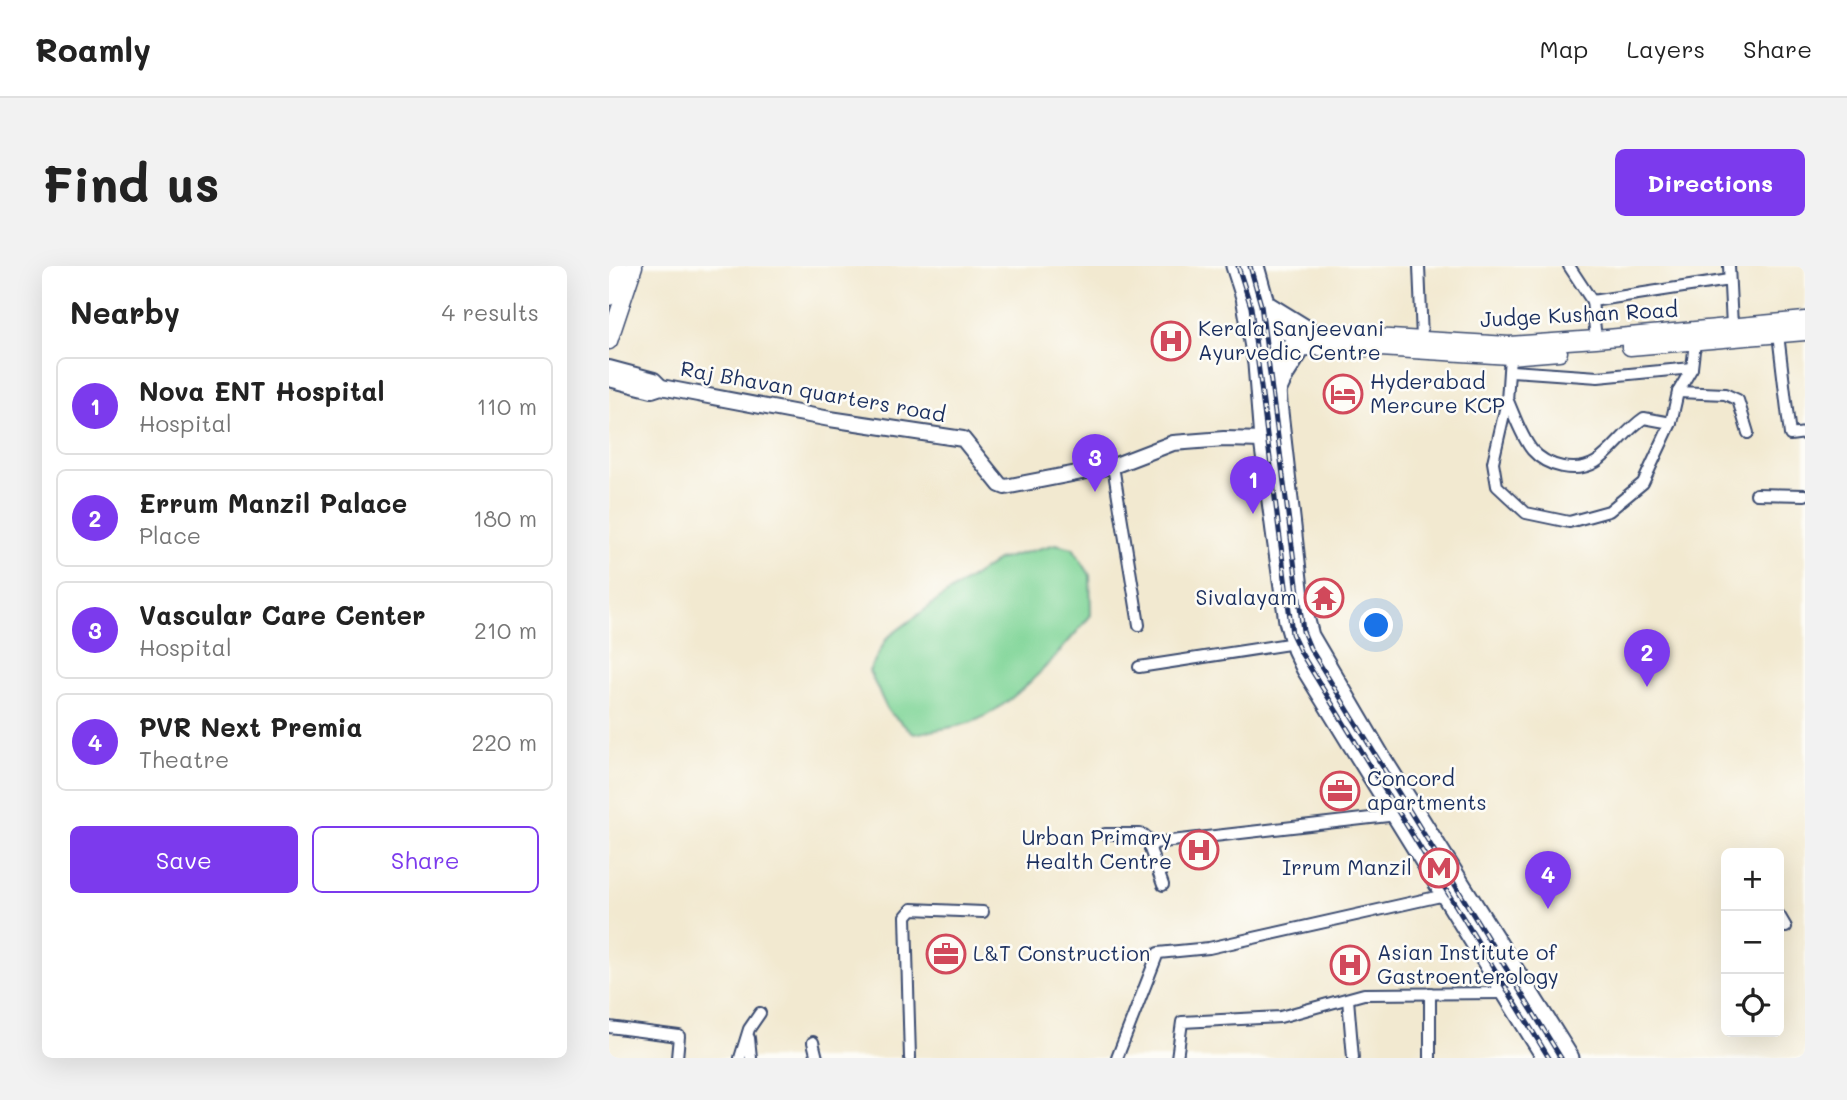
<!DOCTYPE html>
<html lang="en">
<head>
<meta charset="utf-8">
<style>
	:root { --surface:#fff; --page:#f2f2f2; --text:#222; --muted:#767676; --line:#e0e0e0; --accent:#7c3aed }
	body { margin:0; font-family:Mali,sans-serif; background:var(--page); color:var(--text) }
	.controls { position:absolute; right:21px; bottom:21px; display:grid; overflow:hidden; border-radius:10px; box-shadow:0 7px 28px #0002 }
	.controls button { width:63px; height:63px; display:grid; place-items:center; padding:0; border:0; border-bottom:2px solid var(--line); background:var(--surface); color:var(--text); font:35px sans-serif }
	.you { position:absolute; left:768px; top:360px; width:24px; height:24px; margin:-18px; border:5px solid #fff; border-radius:50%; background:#1a73e8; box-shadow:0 0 0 10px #1a73e833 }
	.badge { display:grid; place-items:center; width:46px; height:46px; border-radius:50%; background:var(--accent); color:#fff; font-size:23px; font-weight:700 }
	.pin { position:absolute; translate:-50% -58px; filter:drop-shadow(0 2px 4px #0008) }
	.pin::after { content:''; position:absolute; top:37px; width:24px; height:21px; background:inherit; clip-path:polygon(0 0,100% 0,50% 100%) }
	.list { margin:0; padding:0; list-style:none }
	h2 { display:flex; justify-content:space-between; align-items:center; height:91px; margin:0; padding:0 28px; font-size:30px }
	h2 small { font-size:23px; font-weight:400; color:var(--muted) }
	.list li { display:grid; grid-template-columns:46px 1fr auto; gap:21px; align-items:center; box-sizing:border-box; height:98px; margin:0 14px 14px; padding:0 14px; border:2px solid var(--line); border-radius:10px }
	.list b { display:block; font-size:26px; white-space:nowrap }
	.list p { margin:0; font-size:23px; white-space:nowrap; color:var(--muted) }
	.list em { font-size:23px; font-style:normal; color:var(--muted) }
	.actions { display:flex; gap:14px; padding:21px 28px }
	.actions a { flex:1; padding:16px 0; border:2px solid var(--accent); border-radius:10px; text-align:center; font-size:24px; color:var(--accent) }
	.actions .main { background:var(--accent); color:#fff }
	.icon { flex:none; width:38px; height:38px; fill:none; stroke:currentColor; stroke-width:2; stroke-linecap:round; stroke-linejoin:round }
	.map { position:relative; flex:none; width:1196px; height:792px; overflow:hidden; border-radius:10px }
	header { display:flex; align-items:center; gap:42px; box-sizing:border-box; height:98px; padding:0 35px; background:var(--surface); border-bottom:2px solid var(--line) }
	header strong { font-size:33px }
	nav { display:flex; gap:38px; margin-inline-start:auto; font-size:24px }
	.intro { display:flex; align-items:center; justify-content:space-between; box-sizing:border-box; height:168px; padding:0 42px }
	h1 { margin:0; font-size:49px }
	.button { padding:18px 32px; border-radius:10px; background:var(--accent); color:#fff; font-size:24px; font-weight:700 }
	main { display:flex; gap:42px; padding:0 42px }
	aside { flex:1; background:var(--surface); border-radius:10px; box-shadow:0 7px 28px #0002 }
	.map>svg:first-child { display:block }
	.green { fill:#80d598; stroke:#4e827b; stroke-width:2 }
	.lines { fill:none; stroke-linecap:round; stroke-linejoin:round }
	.minor-casing { stroke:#3b4b6f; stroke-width:14 }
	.tertiary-casing { stroke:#3b4b6f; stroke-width:18 }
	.secondary-casing { stroke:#3b4b6f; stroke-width:19 }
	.trunk-casing { stroke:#3b4b6f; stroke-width:23 }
	.minor { stroke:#fff; stroke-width:10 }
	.tertiary { stroke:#fff; stroke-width:14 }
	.secondary { stroke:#fff; stroke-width:16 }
	.trunk { stroke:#fff; stroke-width:19 }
	.rail-casing { stroke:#1b2f5e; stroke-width:5 }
	.rail { stroke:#fdfcf7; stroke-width:2.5; stroke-dasharray:8; stroke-linecap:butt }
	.labels { text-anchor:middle; stroke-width:5; stroke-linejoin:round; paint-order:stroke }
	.street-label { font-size:21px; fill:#1b2f5e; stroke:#fdfcf7 }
	.poi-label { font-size:21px; fill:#1b2f5e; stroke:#fdfcf7; text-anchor:start }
</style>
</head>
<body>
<header>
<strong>Roamly</strong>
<nav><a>Map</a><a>Layers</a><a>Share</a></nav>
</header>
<div class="intro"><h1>Find us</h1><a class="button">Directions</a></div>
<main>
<aside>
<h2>Nearby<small>4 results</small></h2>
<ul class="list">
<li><span class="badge">1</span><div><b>Nova ENT Hospital</b><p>Hospital</p></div><em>110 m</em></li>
<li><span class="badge">2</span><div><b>Errum Manzil Palace</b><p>Place</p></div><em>180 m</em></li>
<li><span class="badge">3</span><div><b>Vascular Care Center</b><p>Hospital</p></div><em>210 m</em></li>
<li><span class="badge">4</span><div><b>PVR Next Premia</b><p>Theatre</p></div><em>220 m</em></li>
</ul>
<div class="actions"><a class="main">Save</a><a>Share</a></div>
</aside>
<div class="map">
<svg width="1196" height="792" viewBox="0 0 1196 792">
	<rect width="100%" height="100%" fill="#fdfcf7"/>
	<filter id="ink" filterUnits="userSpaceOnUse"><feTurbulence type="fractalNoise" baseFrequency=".0143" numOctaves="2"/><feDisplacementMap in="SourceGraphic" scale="14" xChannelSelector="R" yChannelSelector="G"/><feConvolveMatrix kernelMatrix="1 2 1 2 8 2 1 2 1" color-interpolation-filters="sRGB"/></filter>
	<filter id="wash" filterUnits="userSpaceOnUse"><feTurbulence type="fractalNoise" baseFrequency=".00686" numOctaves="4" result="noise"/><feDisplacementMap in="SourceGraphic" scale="28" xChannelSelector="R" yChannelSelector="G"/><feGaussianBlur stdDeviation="1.57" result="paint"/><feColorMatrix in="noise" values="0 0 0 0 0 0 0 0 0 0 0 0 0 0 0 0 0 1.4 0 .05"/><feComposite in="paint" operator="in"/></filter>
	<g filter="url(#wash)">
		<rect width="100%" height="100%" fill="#f2e9d0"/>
		<path class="green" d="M447 278 464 282 481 309 482 349C452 385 407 439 363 456 345 462 324 464 305 468L279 445 260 405 278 372 333 331 389 294Z"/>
	</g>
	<g filter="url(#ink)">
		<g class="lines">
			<defs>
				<g id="minor">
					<path d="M810 0 813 73"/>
					<path d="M960 0 983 35 987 73"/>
					<path d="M1120 0 1123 60"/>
					<path d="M983 35 1120 14"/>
					<path d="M1169 68 1181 169 1196 167"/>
					<path d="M901 90 898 135 884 196 888 220 917 247 960 256 1000 245 1034 217 1062 157 1069 126 1083 102 1086 76"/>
					<path d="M902 105 989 111 1083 102"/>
					<path d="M1069 126 1116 128 1129 134 1139 167"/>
					<path d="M899 135C906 151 912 170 923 184 938 201 967 208 987 196 1003 186 1017 164 1035 152L1062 157"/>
					<path d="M504 200 530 359"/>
					<path d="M1147 228 1196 229"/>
					<path d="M530 401 686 377"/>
					<path d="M496 568H531L535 569 544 577"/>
					<path d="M554 619 541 583 545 577 788 549"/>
					<path d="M1170 649 1177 661"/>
					<path d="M821 727V792"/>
					<path d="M739 733 744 792"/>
					<path d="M0 761 70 770 68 792"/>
					<path d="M140 772 142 792"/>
					<path d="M204 776 208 792"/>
					<path d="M131 792 140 763 151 747"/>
					<path d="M301 792 297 650 303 643 374 646"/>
					<path d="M508 792 549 687 600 682 836 629"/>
					<path d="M568 792 573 756 671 751 755 728 896 727"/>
				</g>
				<g id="tertiary">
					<path d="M0 102 45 114 52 121"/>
					<path d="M0 113 43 124 52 121 221 153 354 173 391 219 396 221 504 200 564 177 615 173 655 174"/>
				</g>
				<g id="secondary">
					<path d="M0 31 10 0"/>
					<path d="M662 62 679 66 900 79 987 73 1196 54"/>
					<path d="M0 75 25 0"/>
					<path d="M1021 81 1196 66"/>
					<path d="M664 89 678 82 692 81 771 82 901 90 950 86"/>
				</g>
				<g id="trunk">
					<path d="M627 0 637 31 649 98 655 174 668 273 680 355 688 383 697 402 743 477 938 792"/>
					<path d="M645 0 662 62 668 137 690 331 700 370 771 491 960 792"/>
					<path d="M655 38 702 67"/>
					<path d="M668 123 675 108 692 81"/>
				</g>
			</defs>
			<use href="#minor" class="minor-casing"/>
			<use href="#tertiary" class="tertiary-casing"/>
			<use href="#secondary" class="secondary-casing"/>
			<use href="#trunk" class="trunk-casing"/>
			<use href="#minor" class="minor"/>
			<use href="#tertiary" class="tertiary"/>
			<use href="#secondary" class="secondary"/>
			<use href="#trunk" class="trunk"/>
			<defs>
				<g id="rail">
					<path d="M629 0 642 41 683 368 692 387 940 792"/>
					<path d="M641 0 652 39 694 365 701 382 952 792"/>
				</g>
			</defs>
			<use href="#rail" class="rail-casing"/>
			<use href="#rail" class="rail"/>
		</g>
	</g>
	<defs>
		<symbol id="hospital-ring" viewBox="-11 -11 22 22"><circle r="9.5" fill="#fdfcf7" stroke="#d1495b" stroke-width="1.5"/><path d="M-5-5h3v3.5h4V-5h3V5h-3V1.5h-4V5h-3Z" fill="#d1495b"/></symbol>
		<symbol id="hotel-ring" viewBox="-11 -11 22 22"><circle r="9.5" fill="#fdfcf7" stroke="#d1495b" stroke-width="1.5"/><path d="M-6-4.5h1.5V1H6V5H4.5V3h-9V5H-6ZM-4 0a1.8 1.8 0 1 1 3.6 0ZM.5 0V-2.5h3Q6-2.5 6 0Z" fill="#d1495b"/></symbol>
		<symbol id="temple-ring" viewBox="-11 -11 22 22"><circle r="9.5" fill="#fdfcf7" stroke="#d1495b" stroke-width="1.5"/><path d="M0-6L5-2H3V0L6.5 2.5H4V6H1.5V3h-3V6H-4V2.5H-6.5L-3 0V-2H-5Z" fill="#d1495b"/></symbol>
		<symbol id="office-ring" viewBox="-11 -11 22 22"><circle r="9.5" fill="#fdfcf7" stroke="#d1495b" stroke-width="1.5"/><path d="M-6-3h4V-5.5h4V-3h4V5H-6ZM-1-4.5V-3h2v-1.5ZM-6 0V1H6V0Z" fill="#d1495b"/></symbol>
		<symbol id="metro-ring" viewBox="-11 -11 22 22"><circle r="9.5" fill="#fdfcf7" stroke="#d1495b" stroke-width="1.5"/><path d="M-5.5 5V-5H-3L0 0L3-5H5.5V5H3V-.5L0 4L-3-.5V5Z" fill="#d1495b"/></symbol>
	</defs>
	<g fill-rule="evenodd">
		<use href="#hospital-ring" x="540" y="53" width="44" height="44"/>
		<use href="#hotel-ring" x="712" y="106" width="44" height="44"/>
		<use href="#temple-ring" x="693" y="310" width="44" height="44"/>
		<use href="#office-ring" x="709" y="503" width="44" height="44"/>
		<use href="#hospital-ring" x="568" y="562" width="44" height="44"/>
		<use href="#metro-ring" x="808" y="580" width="44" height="44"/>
		<use href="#office-ring" x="315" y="666" width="44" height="44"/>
		<use href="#hospital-ring" x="719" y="677" width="44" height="44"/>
	</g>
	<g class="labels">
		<g class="street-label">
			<text transform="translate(970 49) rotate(-3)" y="7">Judge Kushan Road</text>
			<text transform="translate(204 126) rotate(10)" y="7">Raj Bhavan quarters road</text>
		</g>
		<g class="poi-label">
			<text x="589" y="70">Kerala Sanjeevani<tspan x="589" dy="24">Ayurvedic Centre</tspan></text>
			<text x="761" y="123">Hyderabad<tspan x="761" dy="24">Mercure KCP</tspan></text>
			<text x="688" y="339" text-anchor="end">Sivalayam</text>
			<text x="758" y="520">Concord<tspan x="758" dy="24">apartments</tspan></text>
			<text x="563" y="579" text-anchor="end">Urban Primary<tspan x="563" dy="24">Health Centre</tspan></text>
			<text x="803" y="609" text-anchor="end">Irrum Manzil</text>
			<text x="768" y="694">Asian Institute of<tspan x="768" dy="24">Gastroenterology</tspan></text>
			<text x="364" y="695">L&amp;T Construction</text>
		</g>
	</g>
</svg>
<div class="controls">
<button>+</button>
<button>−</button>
<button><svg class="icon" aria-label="locate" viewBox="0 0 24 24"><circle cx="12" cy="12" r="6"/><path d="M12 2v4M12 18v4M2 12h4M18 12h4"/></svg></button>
</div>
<div class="you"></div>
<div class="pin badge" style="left:644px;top:248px">1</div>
<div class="pin badge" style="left:1038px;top:421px">2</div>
<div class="pin badge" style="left:486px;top:226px">3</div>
<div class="pin badge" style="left:939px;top:643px">4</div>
</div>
</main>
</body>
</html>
